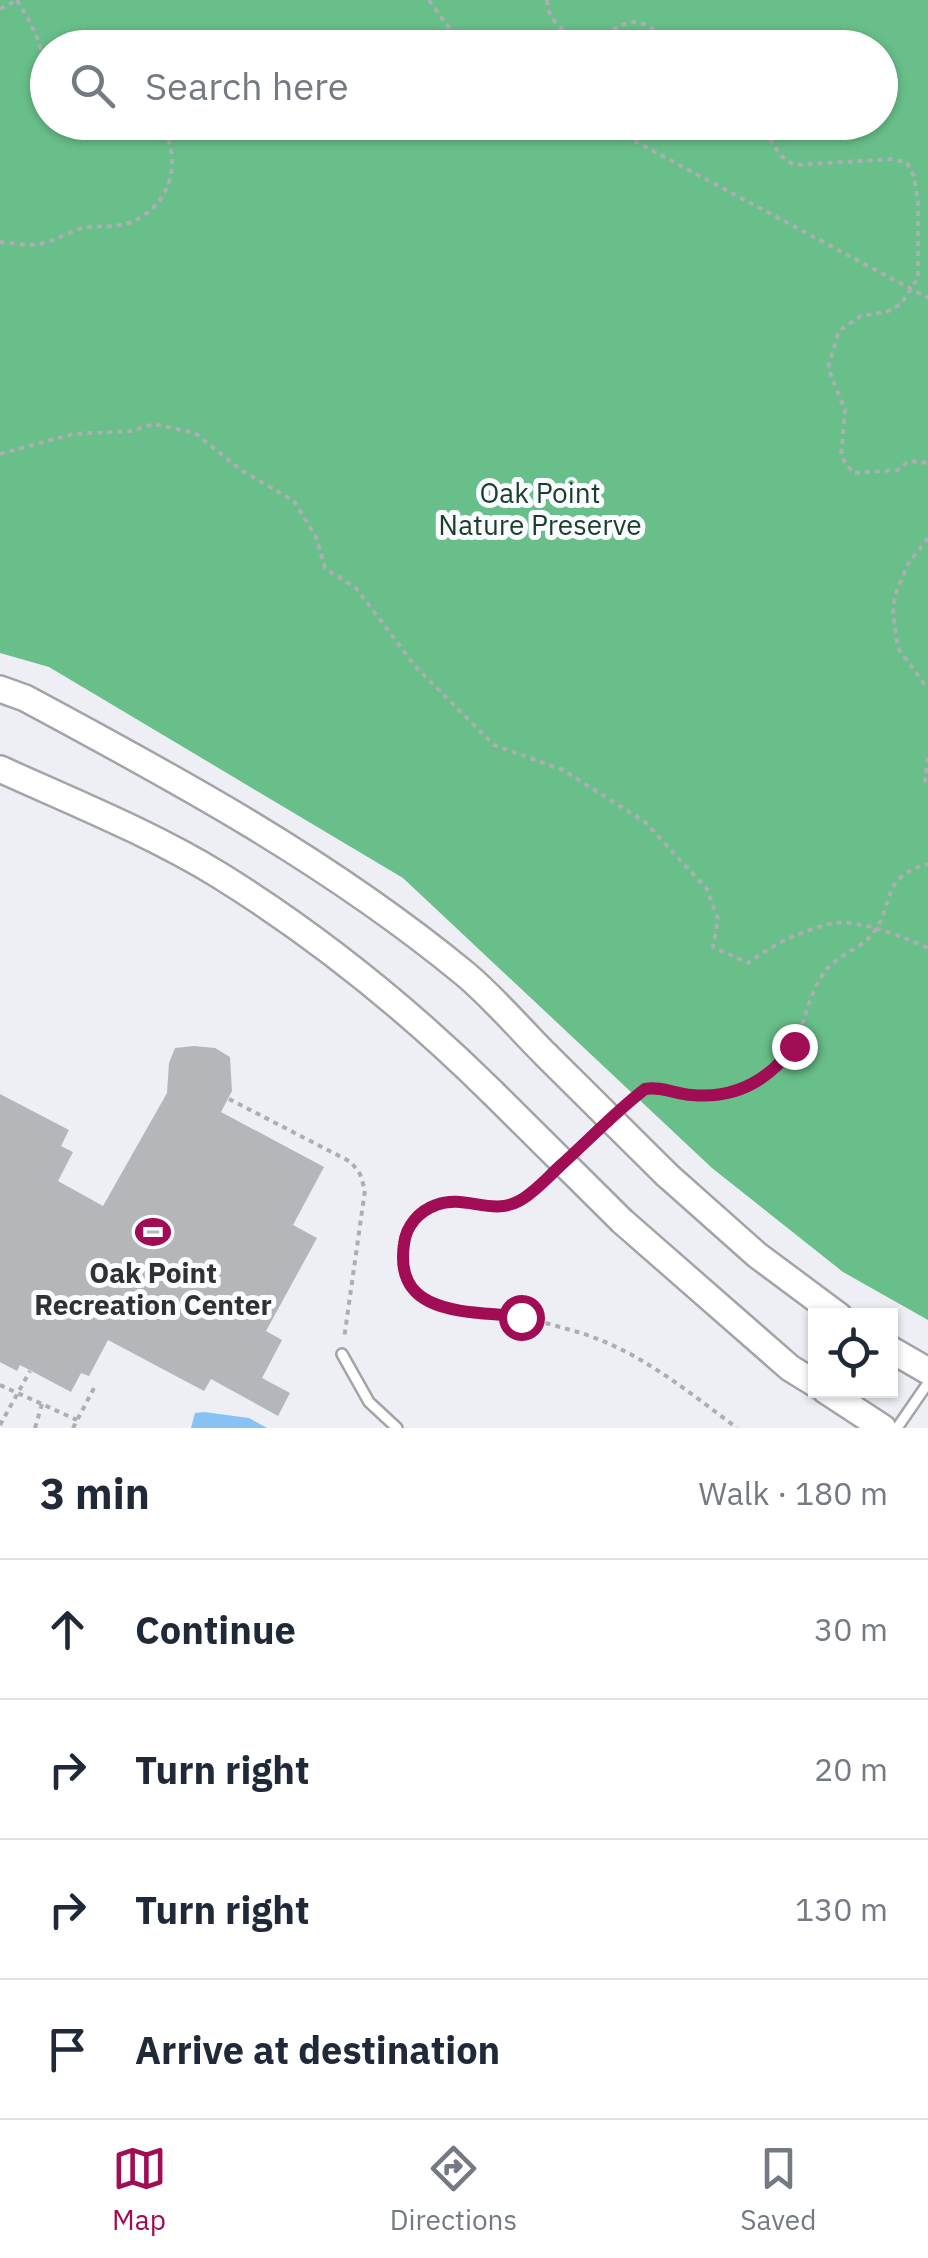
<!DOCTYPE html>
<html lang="en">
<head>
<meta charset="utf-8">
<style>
	:root { --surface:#fff; --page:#f2f2f3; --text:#1f2937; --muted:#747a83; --line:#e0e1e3; --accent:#a00d55 }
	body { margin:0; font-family:"IBM Plex Sans",sans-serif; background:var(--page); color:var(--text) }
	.controls { position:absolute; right:30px; bottom:30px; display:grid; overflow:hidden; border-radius:0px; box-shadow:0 2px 8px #0004 }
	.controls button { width:90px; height:90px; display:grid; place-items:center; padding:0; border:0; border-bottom:2px solid var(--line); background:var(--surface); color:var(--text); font:50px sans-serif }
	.stop { position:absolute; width:30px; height:30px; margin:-22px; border:8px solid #a00d55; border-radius:50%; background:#fff }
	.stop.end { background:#a00d55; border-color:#fff; box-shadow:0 2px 10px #0008 }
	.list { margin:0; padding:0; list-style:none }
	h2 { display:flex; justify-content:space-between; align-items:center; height:130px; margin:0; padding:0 40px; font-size:42px }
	h2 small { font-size:32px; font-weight:400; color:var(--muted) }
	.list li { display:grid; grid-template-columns:65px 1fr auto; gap:30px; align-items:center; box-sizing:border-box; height:140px; padding:0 40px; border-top:2px solid var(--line) }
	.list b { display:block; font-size:38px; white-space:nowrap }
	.list em { font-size:32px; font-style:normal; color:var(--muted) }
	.icon { flex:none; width:55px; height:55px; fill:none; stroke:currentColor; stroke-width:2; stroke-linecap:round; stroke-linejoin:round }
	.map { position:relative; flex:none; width:928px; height:1428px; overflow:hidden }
	.search { position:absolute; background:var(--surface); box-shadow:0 2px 8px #0004; left:30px; right:30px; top:30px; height:110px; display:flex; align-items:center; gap:25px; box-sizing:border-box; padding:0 35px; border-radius:55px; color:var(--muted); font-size:38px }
	.sheet { height:690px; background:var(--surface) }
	nav { display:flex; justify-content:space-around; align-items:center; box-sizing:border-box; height:140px; border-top:2px solid var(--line); background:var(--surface); font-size:28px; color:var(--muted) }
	nav a { display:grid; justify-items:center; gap:5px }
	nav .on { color:var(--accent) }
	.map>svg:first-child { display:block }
	.forest { fill:#68bf89; fill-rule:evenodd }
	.water { fill:#86c2f3 }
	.building { fill:#b4b6ba }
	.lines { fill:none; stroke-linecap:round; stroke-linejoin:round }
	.lane-casing { stroke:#a2a4a8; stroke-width:14 }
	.secondary-casing { stroke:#a2a4a8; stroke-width:30 }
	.path { stroke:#acaeb1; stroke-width:4; stroke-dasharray:5 5; stroke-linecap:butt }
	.lane { stroke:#fff; stroke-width:9 }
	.secondary { stroke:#fff; stroke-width:25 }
	.secondary-bridge-casing { stroke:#a2a4a8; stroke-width:30; stroke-linecap:butt }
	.secondary-bridge { stroke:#fff; stroke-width:25 }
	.route { stroke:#a00d55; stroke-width:12 }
	.labels { text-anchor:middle; stroke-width:10; stroke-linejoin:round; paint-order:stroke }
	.park-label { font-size:28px; fill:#1a3f28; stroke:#fbfcff }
	.poi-label { font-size:28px; font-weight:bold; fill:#303132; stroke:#fbfcff }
</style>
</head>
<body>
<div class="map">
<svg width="928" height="1428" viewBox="0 0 928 1428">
	<rect width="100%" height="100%" fill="#edeff4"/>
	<path class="forest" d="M0 0H928V1320L843 1272 712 1168 403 878 49 667 0 653ZM48 48H880V122H48Z"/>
	<path class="water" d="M204 1412 249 1418 267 1428H191L195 1413Z"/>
	<path class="building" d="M194 1046 215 1048 230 1057 232 1091 221 1112 324 1167 293 1225 317 1238 266 1331 282 1340 262 1378 290 1393 278 1416 211 1379 204 1391 108 1340 89 1376 81 1373 71 1392 20 1365 17 1371 0 1362V1094L69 1130 61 1146 73 1152 58 1181 103 1206 167 1093 169 1063 175 1048Z"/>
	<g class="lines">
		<defs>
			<g id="lane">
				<path d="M342 1354 369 1402 397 1428"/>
				<path d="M897 1428 928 1383"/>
			</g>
			<g id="secondary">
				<path d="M0 689 25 698C178 780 329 862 464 973 493 997 518 1027 545 1054"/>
				<path d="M0 769C73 802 150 833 219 875 319 937 410 1011 493 1093"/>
				<path d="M667 1175 757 1255 839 1316"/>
				<path d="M622 1221 790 1368 816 1384"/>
				<path d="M890 1349 928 1371"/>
				<path d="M825 1390 883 1428"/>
			</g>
		</defs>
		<use href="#lane" class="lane-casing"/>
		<use href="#secondary" class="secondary-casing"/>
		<g class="path">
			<path d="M17 0C34 29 46 48 43 81L48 85"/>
			<path d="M429 0 456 38 471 48"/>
			<path d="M547 0C547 20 564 32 580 41 633 30 623 1 678 48"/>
			<path d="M0 9 17 0"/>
			<path d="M599 122 928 298"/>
			<path d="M759 122 781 156 794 165 893 159 907 163 914 176 918 203V278L901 304 886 312 861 316 839 331 828 368 845 410 841 456 853 473 898 470 909 461 928 463"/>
			<path d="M0 242C12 243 27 246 39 244 53 242 68 232 82 228 97 225 114 228 128 223 171 209 185 158 159 122"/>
			<path d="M0 454 73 434 131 431 154 424 195 433 241 470 294 501 316 537 325 568 356 588 415 666 494 745 563 770 645 822 707 889 718 919 713 947 748 963C773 944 804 929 835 923 858 919 907 938 928 948"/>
			<path d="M928 538 908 564 895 595 893 613 898 648 928 689"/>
			<path d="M928 758 925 781 928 786"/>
			<path d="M229 1099 351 1162 360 1174 365 1190 344 1339"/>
			<path d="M629 1102C650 1083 661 1091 686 1095 712 1099 745 1092 767 1077 805 1048 800 1012 821 977 834 955 859 951 873 933 895 905 879 877 928 864"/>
			<path d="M546 1179C535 1190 523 1202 509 1206 473 1215 448 1186 415 1219 394 1242 402 1283 426 1301 448 1318 488 1312 515 1316 537 1320 560 1327 581 1333 641 1352 687 1391 737 1428"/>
			<path d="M0 1385 77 1420"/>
			<path d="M0 1425 30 1371"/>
			<path d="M35 1428 42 1404"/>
			<path d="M73 1428 94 1388"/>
		</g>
		<use href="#lane" class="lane"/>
		<use href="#secondary" class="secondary"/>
		<defs>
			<g id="secondary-bridge">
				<path d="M545 1054 667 1175"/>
				<path d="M493 1093 622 1221"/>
			</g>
		</defs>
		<use href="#secondary-bridge" class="secondary-bridge-casing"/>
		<use href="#secondary-bridge" class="secondary-bridge"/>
	</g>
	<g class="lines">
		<path class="route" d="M521 1317C473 1310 393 1319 404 1244 406 1226 419 1211 436 1205 464 1194 492 1216 519 1201 534 1193 547 1178 560 1166 588 1141 615 1112 645 1089 662 1086 675 1094 692 1095 735 1099 769 1080 794 1046"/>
	</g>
	<defs>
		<symbol id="stadium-bare" viewBox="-9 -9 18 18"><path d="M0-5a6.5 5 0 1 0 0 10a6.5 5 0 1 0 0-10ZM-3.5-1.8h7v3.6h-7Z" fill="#a00d55" stroke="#fbfcff" stroke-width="2.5" paint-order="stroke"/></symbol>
	</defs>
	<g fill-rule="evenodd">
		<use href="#stadium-bare" x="128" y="1207" width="50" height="50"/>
	</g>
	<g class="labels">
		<g class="park-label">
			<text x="540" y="503">Oak Point<tspan x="540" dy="32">Nature Preserve</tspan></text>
		</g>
		<g class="poi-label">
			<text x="153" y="1283">Oak Point<tspan x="153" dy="32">Recreation Center</tspan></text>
		</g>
	</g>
</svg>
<div class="controls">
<button><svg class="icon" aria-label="locate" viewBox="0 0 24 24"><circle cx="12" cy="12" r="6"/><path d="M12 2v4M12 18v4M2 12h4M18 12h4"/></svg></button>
</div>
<div class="stop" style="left:521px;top:1317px"></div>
<div class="stop end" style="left:794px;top:1046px"></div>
<div class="search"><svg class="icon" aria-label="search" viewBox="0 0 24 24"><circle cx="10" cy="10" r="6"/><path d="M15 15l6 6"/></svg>Search here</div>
</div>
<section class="sheet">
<h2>3 min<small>Walk · 180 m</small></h2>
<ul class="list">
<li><svg class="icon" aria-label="ahead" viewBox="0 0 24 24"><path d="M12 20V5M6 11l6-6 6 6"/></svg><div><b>Continue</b></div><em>30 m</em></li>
<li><svg class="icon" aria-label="right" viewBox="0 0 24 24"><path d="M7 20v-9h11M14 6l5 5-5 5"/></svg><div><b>Turn right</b></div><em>20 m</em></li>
<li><svg class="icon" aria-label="right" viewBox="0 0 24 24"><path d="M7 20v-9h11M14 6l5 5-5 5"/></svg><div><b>Turn right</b></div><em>130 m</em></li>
<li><svg class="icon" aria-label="arrive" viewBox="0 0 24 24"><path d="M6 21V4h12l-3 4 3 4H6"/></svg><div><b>Arrive at destination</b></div></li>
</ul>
</section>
<nav>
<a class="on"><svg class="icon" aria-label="map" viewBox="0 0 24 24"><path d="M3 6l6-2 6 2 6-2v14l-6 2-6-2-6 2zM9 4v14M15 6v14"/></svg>Map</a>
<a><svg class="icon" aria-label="directions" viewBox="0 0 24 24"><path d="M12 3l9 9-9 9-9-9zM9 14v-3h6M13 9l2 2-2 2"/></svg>Directions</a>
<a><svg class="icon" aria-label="saved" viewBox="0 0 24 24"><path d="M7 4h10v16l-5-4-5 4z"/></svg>Saved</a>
</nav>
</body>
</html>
